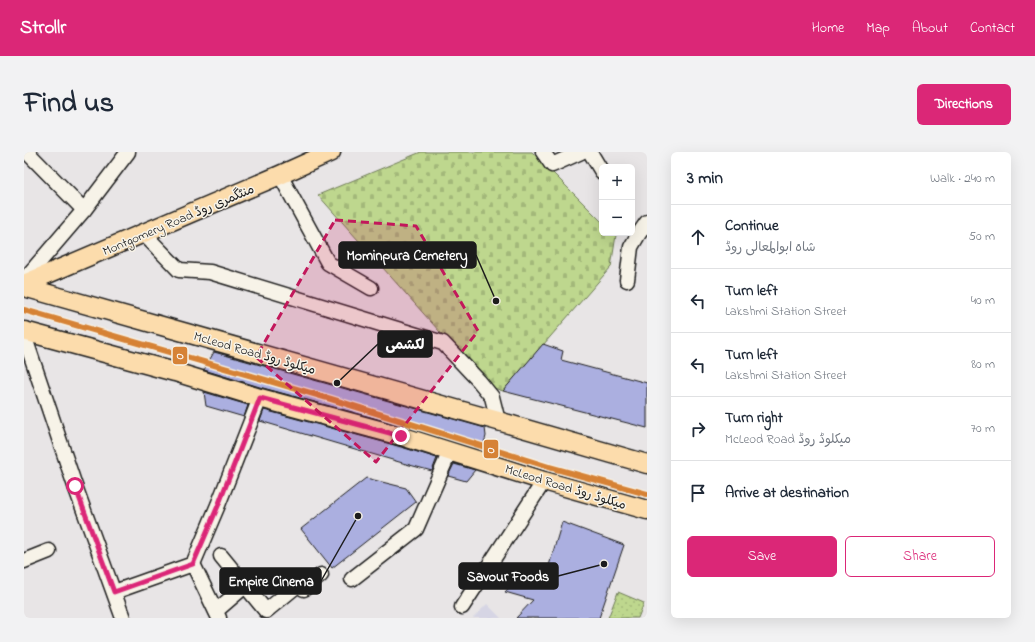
<!DOCTYPE html>
<html lang="en">
<head>
<meta charset="utf-8">
<style>
	:root { --surface:#fff; --page:#f2f2f3; --text:#1f2937; --muted:#747a83; --line:#e0e1e3; --accent:#db2777 }
	body { margin:0; font-family:"Indie Flower","Playpen Sans Arabic",sans-serif; background:var(--page); color:var(--text) }
	.controls { position:absolute; right:12px; top:12px; display:grid; overflow:hidden; border-radius:6px; box-shadow:0 4px 16px #0002 }
	.controls button { width:36px; height:36px; display:grid; place-items:center; padding:0; border:0; border-bottom:1px solid var(--line); background:var(--surface); color:var(--text); font:20px sans-serif }
	.stop { position:absolute; width:12px; height:12px; margin:-9px; border:3px solid #db2777; border-radius:50%; background:#fff }
	.stop.end { background:#db2777; border-color:#fff; box-shadow:0 1px 4px #0008 }
	.list { margin:0; padding:0; list-style:none }
	h2 { display:flex; justify-content:space-between; align-items:center; height:52px; margin:0; padding:0 16px; font-size:17px }
	h2 small { font-size:13px; font-weight:400; color:var(--muted) }
	.list li { display:grid; grid-template-columns:26px 1fr auto; gap:12px; align-items:center; box-sizing:border-box; height:64px; padding:0 16px; border-top:1px solid var(--line) }
	.list b { display:block; font-size:15px; white-space:nowrap }
	.list p { margin:0; font-size:13px; white-space:nowrap; color:var(--muted) }
	.list em { font-size:13px; font-style:normal; color:var(--muted) }
	.actions { display:flex; gap:8px; padding:12px 16px }
	.actions a { flex:1; padding:9px 0; border:1px solid var(--accent); border-radius:6px; text-align:center; font-size:14px; color:var(--accent) }
	.actions .main { background:var(--accent); color:#fff }
	.icon { flex:none; width:22px; height:22px; fill:none; stroke:currentColor; stroke-width:2; stroke-linecap:round; stroke-linejoin:round }
	.map { position:relative; flex:none; width:623px; height:466px; overflow:hidden; border-radius:6px }
	header { display:flex; align-items:center; gap:24px; box-sizing:border-box; height:56px; padding:0 20px; background:var(--accent); color:#fff }
	header strong { font-size:19px }
	nav { display:flex; gap:22px; margin-inline-start:auto; font-size:14px }
	.intro { display:flex; align-items:center; justify-content:space-between; box-sizing:border-box; height:96px; padding:0 24px }
	h1 { margin:0; font-size:28px }
	.button { padding:10px 18px; border-radius:6px; background:var(--accent); color:#fff; font-size:14px; font-weight:700 }
	main { display:flex; gap:24px; padding:0 24px }
	aside { flex:1; background:var(--surface); border-radius:6px; box-shadow:0 4px 16px #0002 }
	.map>svg:first-child { display:block }
	.built { fill:#d6d5e4 }
	.grass { fill:url(#grass-dots); stroke:#6d7a55 }
	.cemetery { fill:url(#cemetery-stones); stroke:#6d7a55 }
	.building { fill:#abafe0; stroke:#1c1c1c }
	.lines { fill:none; stroke-linecap:round; stroke-linejoin:round }
	.minor-casing { stroke:#1c1c1c; stroke-width:17 }
	.major-casing { stroke:#1c1c1c; stroke-width:21 }
	.minor { stroke:#f7f3e8; stroke-width:14 }
	.major { stroke:#fcdcac; stroke-width:18 }
	.metro-1-casing { stroke:#f7f3e8; stroke-width:9 }
	.metro-1 { stroke:#d68236; stroke-width:6 }
	.route { stroke:#db2777; stroke-width:5 }
	.marked { fill:#c2185b; fill-opacity:0.2; stroke:#c2185b; stroke-width:3; stroke-dasharray:8 5; stroke-linejoin:round }
	.labels { text-anchor:middle; stroke-width:3; stroke-linejoin:round; paint-order:stroke }
	.street-label { font-size:13px; fill:#1c1c1c; stroke:#f7f3e8 }
	.leader { fill:none; stroke:#1c1c1c; stroke-width:1.5 }
	.callout-dot { fill:#1c1c1c; stroke:#f7f3e8; stroke-width:1.5 }
	.callout { fill:#1c1c1c; stroke:#1c1c1c; stroke-width:1.5 }
	.callout-label { font-size:14px; text-anchor:middle; font-weight:bold; fill:#fff }
	.line-badge { stroke:#f7f3e8; stroke-width:1.5 }
	.badge-label { font-size:11px; text-anchor:middle; font-weight:bold; fill:#fff }
</style>
</head>
<body>
<header>
<strong>Strollr</strong>
<nav><a>Home</a><a>Map</a><a>About</a><a>Contact</a></nav>
</header>
<div class="intro"><h1>Find us</h1><a class="button">Directions</a></div>
<main>
<div class="map">
<svg width="623" height="466" viewBox="0 0 623 466">
	<defs>
		<pattern id="grass-dots" width="8" height="8" patternUnits="userSpaceOnUse"><rect width="8" height="8" fill="#bed78e"/><path d="M2 2h.1M6 6h.1" fill="none" stroke="#a3b87a" stroke-width="1.8" stroke-linecap="round"/></pattern>
		<pattern id="cemetery-stones" width="16" height="16" patternUnits="userSpaceOnUse"><rect width="16" height="16" fill="#bed78e"/><path d="M2 7V4a2 2 0 0 1 4 0v3zM10 15v-3a2 2 0 0 1 4 0v3z" fill="#a3b87a"/></pattern>
	</defs>
	<rect width="100%" height="100%" fill="#e8e5e6"/>
	<filter id="ink" filterUnits="userSpaceOnUse"><feTurbulence type="fractalNoise" baseFrequency=".025" numOctaves="2"/><feDisplacementMap in="SourceGraphic" scale="8" xChannelSelector="R" yChannelSelector="G"/><feConvolveMatrix kernelMatrix="1 2 1 2 8 2 1 2 1" color-interpolation-filters="sRGB"/></filter>
	<g filter="url(#ink)">
		<path class="built" d="M463 452 477 466H449Z"/>
		<path class="grass" d="M594 440 620 451 614 466H584Z"/>
		<path class="cemetery" d="M397 0H508L578 70V81H590L592 83 587 115 479 239 464 234 294 43Z"/>
		<g class="building">
			<path d="M519 192 539 199 537 208 623 231V276L479 239Z"/>
			<path d="M190 200 461 276 462 284 458 299 380 274 239 236 180 218Z"/>
			<path d="M180 240 224 253 220 265 182 254Z"/>
			<path d="M240 258 374 294 413 306 408 319 382 312 236 269Z"/>
			<path d="M430 312 451 318 442 329 424 324Z"/>
			<path d="M342 326 382 336 392 350 308 416 277 377Z"/>
			<path d="M538 370 600 393 575 466H492L509 448 481 440 497 422 504 425 507 413 524 417Z"/>
		</g>
		<g class="lines">
			<defs>
				<g id="minor">
					<path d="M3 0 60 58"/>
					<path d="M519 0 528 13 557 0"/>
					<path d="M566 0 578 20"/>
					<path d="M256 23 304 111 347 136"/>
					<path d="M119 81 155 118 186 120 419 191 455 229 468 245 474 269"/>
					<path d="M0 128 60 58 104 0"/>
					<path d="M603 128 607 95 614 83 623 70"/>
					<path d="M0 183 51 334 99 466"/>
					<path d="M197 404 242 459 276 431 280 437 297 423"/>
					<path d="M0 409 25 399"/>
					<path d="M169 412 195 466"/>
					<path d="M328 427 392 377 426 299"/>
					<path d="M90 440 169 412 194 353 236 246"/>
					<path d="M438 455 520 329"/>
					<path d="M192 459 221 434"/>
				</g>
				<g id="major">
					<path d="M0 132 256 23 307 0"/>
					<path d="M0 135 474 269 623 312"/>
					<path d="M0 179 151 220 236 246 377 284 520 329 623 358"/>
				</g>
			</defs>
			<use href="#minor" class="minor-casing"/>
			<use href="#major" class="major-casing"/>
			<use href="#minor" class="minor"/>
			<use href="#major" class="major"/>
			<defs>
				<path id="metro-1" d="M0 158 307 247 525 315 623 342"/>
			</defs>
			<use href="#metro-1" class="metro-1-casing"/>
			<use href="#metro-1" class="metro-1"/>
		</g>
	</g>
	<g class="lines" filter="url(#ink)">
		<path class="route" d="M51 334 90 440 169 412 194 354 236 246 377 284"/>
	</g>
	<path class="marked" d="M311 68 392 74 454 179 352 310 232 205Z"/>
	<g class="labels">
		<g class="street-label">
			<text transform="translate(154 67) rotate(-23)" y="5">Montgomery Road منٹگمری روڈ</text>
			<text transform="translate(231 200) rotate(16)" y="5">McLeod Road میکلوڈ روڈ</text>
			<text transform="translate(542 334) rotate(17)" y="5">McLeod Road میکلوڈ روڈ</text>
		</g>
	</g>
	<path class="leader" d="M472 149L452 103M313 231L354 192M580 412L534 424M334 364L297 429"/>
	<g class="callout-dot">
		<circle cx="472" cy="149" r="4"/>
		<circle cx="313" cy="231" r="4"/>
		<circle cx="580" cy="412" r="4"/>
		<circle cx="334" cy="364" r="4"/>
	</g>
	<g class="callout">
		<rect x="315" y="90" width="137" height="26" rx="4"/>
		<rect x="354" y="179" width="54" height="26" rx="4"/>
		<rect x="435" y="411" width="99" height="26" rx="4"/>
		<rect x="196" y="416" width="101" height="26" rx="4"/>
	</g>
	<g class="callout-label">
		<text x="383" y="108">Mominpura Cemetery</text>
		<text x="381" y="197">لکشمی</text>
		<text x="484" y="429">Savour Foods</text>
		<text x="247" y="434">Empire Cinema</text>
	</g>
	<g class="line-badge">
		<rect x="148" y="194" width="16" height="19" rx="4" fill="#d68236"/>
		<rect x="459" y="287" width="16" height="20" rx="4" fill="#d68236"/>
	</g>
	<g class="badge-label">
		<text x="156" y="207">O</text>
		<text x="467" y="301">O</text>
	</g>
</svg>
<div class="controls">
<button>+</button>
<button>−</button>
</div>
<div class="stop" style="left:51px;top:334px"></div>
<div class="stop end" style="left:377px;top:284px"></div>
</div>
<aside>
<h2>3 min<small>Walk · 240 m</small></h2>
<ul class="list">
<li><svg class="icon" aria-label="ahead" viewBox="0 0 24 24"><path d="M12 20V5M6 11l6-6 6 6"/></svg><div><b>Continue</b><p>شاہ ابوالمعالی روڈ</p></div><em>50 m</em></li>
<li><svg class="icon" aria-label="left" viewBox="0 0 24 24"><path d="M17 20v-9H6M10 6l-5 5 5 5"/></svg><div><b>Turn left</b><p>Lakshmi Station Street</p></div><em>40 m</em></li>
<li><svg class="icon" aria-label="left" viewBox="0 0 24 24"><path d="M17 20v-9H6M10 6l-5 5 5 5"/></svg><div><b>Turn left</b><p>Lakshmi Station Street</p></div><em>80 m</em></li>
<li><svg class="icon" aria-label="right" viewBox="0 0 24 24"><path d="M7 20v-9h11M14 6l5 5-5 5"/></svg><div><b>Turn right</b><p>McLeod Road میکلوڈ روڈ</p></div><em>70 m</em></li>
<li><svg class="icon" aria-label="arrive" viewBox="0 0 24 24"><path d="M6 21V4h12l-3 4 3 4H6"/></svg><div><b>Arrive at destination</b></div></li>
</ul>
<div class="actions"><a class="main">Save</a><a>Share</a></div>
</aside>
</main>
</body>
</html>
